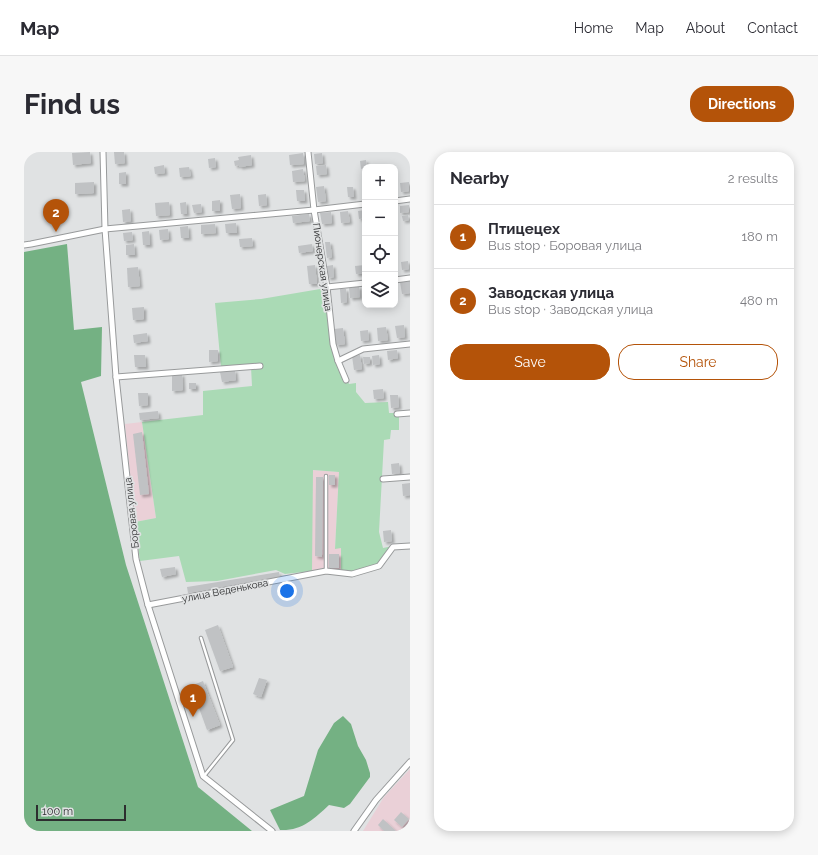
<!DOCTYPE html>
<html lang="en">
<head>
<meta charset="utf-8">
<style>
	:root { --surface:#fff; --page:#f7f7f7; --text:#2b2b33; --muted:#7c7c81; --line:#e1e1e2; --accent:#b45309 }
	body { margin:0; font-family:Raleway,sans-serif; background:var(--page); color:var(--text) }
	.controls { position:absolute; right:12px; top:12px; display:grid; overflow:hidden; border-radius:8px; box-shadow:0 2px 10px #0003 }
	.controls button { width:36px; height:36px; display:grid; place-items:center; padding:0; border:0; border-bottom:1px solid var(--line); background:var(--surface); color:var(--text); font:20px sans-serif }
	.scale { position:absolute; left:12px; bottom:10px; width:90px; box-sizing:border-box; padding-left:4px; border:2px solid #2d2e2f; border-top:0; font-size:11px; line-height:14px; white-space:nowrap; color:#2d2e2f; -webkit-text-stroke:3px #e0e2e3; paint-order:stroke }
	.you { position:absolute; left:263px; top:439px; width:14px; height:14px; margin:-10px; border:3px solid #fff; border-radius:50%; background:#1a73e8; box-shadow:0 0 0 6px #1a73e833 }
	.badge { display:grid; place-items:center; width:26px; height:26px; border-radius:50%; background:var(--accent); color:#fff; font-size:13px; font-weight:700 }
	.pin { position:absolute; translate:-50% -33px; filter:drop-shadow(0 1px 2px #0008) }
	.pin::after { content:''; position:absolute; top:21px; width:14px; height:12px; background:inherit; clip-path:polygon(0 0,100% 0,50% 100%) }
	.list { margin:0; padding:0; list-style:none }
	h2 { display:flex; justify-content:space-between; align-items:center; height:52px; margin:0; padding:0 16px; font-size:17px }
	h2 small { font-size:13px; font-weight:400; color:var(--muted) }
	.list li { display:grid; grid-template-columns:26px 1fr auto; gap:12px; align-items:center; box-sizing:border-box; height:64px; padding:0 16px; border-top:1px solid var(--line) }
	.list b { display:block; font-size:15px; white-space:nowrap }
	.list p { margin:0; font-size:13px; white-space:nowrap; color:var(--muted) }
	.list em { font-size:13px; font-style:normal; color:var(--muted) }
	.actions { display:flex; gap:8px; padding:12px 16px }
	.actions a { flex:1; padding:9px 0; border:1px solid var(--accent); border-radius:16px; text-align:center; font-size:14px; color:var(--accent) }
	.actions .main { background:var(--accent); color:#fff }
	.icon { flex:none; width:22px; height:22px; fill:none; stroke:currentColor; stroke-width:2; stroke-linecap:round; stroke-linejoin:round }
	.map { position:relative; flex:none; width:386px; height:679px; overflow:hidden; border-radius:16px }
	header { display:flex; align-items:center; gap:24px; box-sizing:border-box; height:56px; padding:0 20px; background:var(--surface); border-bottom:1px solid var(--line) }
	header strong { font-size:19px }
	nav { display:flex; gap:22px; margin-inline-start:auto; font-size:14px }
	.intro { display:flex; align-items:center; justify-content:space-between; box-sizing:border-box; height:96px; padding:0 24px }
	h1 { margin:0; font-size:28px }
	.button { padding:10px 18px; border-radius:16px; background:var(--accent); color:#fff; font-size:14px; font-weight:700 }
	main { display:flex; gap:24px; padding:0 24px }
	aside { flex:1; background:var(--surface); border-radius:16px; box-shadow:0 2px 10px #0003 }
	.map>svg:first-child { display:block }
	.industrial { fill:#ead0d7 }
	.green { fill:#aadab5 }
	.forest { fill:#74b183 }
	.building { fill:#c0c2c4; filter:url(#shadow) }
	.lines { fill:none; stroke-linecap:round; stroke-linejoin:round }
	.lane-casing { stroke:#989a9b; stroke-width:4.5 }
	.street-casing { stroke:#989a9b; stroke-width:7 }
	.lane { stroke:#fff; stroke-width:2.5 }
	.street { stroke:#fff; stroke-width:5 }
	.labels { text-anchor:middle; stroke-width:3.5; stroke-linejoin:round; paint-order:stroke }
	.street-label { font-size:10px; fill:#2d2e2f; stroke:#e0e2e3 }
</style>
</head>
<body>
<header>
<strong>Map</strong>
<nav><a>Home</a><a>Map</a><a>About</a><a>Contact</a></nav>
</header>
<div class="intro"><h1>Find us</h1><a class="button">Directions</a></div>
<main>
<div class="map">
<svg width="386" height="679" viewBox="0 0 386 679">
	<defs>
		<filter id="shadow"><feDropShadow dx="2.5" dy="2.5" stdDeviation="1" flood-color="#0004"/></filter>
	</defs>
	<rect width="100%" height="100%" fill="#e0e2e3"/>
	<g class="industrial">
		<path d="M118 270 132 366 111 370 101 272Z"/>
		<path d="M288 318 315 320 311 396H317V419L299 416 288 419Z"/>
		<path d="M386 617V679H339L360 645Z"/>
	</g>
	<path class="green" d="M302 136 307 192 325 232 332 231V240L341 251 364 250 365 261H375V278H367L366 287 360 288 355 380 359 396 369 394 354 413 329 420 317 419V396L311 397 315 320 289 318 288 419 261 422 252 418 193 429 162 430 155 404 116 409 111 370 132 366 118 270 179 263V239L228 234 227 215H197L191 151 237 147Z"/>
	<g class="forest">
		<path d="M43 92 50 178 78 175 77 224 57 230 102 413 174 635 228 679H0V100Z"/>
		<path d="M319 564 327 572 334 594 342 608 346 621V625L326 652 320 656 305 653C290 667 278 679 256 678L246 658 280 644 294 598 310 571Z"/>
	</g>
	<g class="building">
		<path d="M66 0 67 11 49 13 48 1Z"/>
		<path d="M90 0H100L101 11 91 12Z"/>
		<path d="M279 1 280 12 266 13 265 3Z"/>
		<path d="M298 1 299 11 291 12 290 2Z"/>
		<path d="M227 3 228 13 216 15 215 13 211 14 210 9 215 8 214 5Z"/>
		<path d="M191 6 192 15 185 16 184 7Z"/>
		<path d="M342 8 343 15H341V16L337 17 336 9Z"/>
		<path d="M140 13 141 21 131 22 130 15Z"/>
		<path d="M302 13 303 22 293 23 292 14Z"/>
		<path d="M165 15 167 24 156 25 155 16Z"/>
		<path d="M279 17 281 29 269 30 268 19Z"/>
		<path d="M102 20V32H95V21Z"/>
		<path d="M70 30V41L51 42V31Z"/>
		<path d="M385 30V39L377 40 376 31Z"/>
		<path d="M300 34 302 49 294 50 292 35Z"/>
		<path d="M323 35H329L330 45H324Z"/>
		<path d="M272 38H280L281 49H273Z"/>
		<path d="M216 42 217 56 208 57 206 43Z"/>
		<path d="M242 42 243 53 235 54 234 43Z"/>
		<path d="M196 48V59H188V49Z"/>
		<path d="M145 50 146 63 132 64 131 51Z"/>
		<path d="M162 50 163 62H157L156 51Z"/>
		<path d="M177 52 178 60 170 61 168 53Z"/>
		<path d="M385 53V60L376 61V54Z"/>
		<path d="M106 57 107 69 99 70 98 58Z"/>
		<path d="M341 58V66L335 67 334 59Z"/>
		<path d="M324 59 326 70 317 71 316 60Z"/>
		<path d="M307 60 308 71 298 72 296 61Z"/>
		<path d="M285 62 286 69 269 71 268 64Z"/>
		<path d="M384 63 385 68 379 69 378 64Z"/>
		<path d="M212 71 213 81H202L201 72Z"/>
		<path d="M191 72 192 81 177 82V73Z"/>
		<path d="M164 74 165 86H157L156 75Z"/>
		<path d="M144 77 145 87 136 88 135 78Z"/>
		<path d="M125 79 126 93H119L118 80Z"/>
		<path d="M108 80 109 88 100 89 99 81Z"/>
		<path d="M228 86 229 94 216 95 215 87Z"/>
		<path d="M301 90H306L308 105 303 106Z"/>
		<path d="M110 92 111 103H102V93Z"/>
		<path d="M288 92 289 99 275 101 274 94Z"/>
		<path d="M384 109 385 117 378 118 377 110Z"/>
		<path d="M291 113 293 132H285L283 114Z"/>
		<path d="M309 113 310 125 304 126 303 114Z"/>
		<path d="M341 113V121L332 122 331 114Z"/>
		<path d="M114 115 116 134 104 135 103 116Z"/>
		<path d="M386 129V141L378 142 376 130Z"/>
		<path d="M335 134 336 145 326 146 325 136Z"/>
		<path d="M316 137H322L323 150 317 151Z"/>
		<path d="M120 155V167L109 168 108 156Z"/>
		<path d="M380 173 381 185 373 186 371 174Z"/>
		<path d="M362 175 364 188 354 189 353 176Z"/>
		<path d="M319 176 321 192 312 193 310 177Z"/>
		<path d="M344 178 345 188 337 189 336 179Z"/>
		<path d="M123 181 124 189 110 191 109 183Z"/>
		<path d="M185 198H194V209L185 210Z"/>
		<path d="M373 198 374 206 364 208 363 199Z"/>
		<path d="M110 203H121L122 215H111Z"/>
		<path d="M336 203 338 217 330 218 328 204Z"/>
		<path d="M355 203 356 212 349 213 348 204Z"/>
		<path d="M339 205H346V211L340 212Z"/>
		<path d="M211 218 212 228 198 230 196 220Z"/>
		<path d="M148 222H158L159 238 148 239Z"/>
		<rect x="165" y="231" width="7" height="6"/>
		<path d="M359 237 360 246 350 247 349 238Z"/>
		<path d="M114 241H124V253L115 254Z"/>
		<path d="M366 243H374L375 255 367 256Z"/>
		<path d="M134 259 135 266 116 268 115 261Z"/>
		<path d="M118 280 125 342 116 343 109 282Z"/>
		<path d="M375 311 376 321 368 322 367 312Z"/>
		<rect x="305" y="323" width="6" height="10"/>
		<path d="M292 325H299L298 405 291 404Z"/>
		<path d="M386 331V343L379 344 378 332Z"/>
		<path d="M367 378 368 389 360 390 359 379Z"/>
		<rect x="305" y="402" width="10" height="14"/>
		<path d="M151 415 152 422 138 425 136 417Z"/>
		<path d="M255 420 256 425 164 441 163 435Z"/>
		<path d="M194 473 209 515 196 519 181 478Z"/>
		<path d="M235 526 243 528 237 545 229 542Z"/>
		<path d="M179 529 196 573 183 578 167 534Z"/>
		<path d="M377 660 385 667 378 675 370 668Z"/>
		<path d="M359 667 372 679H360L354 673Z"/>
	</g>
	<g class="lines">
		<defs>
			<g id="lane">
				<path d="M302 324V418"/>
				<path d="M177 486 209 588 180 624"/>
			</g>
			<g id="street">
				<path d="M79 0 81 77 92 225 112 407 124 453 179 624 248 679"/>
				<path d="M284 0 290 58 303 135 309 192 314 209 322 228"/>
				<path d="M371 49 386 47"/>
				<path d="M0 93 7 92 81 77 290 58 341 52"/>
				<path d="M371 128 386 126"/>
				<path d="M303 135 341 131"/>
				<path d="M314 209 339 197 386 192"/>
				<path d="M92 225 236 214"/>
				<path d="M373 262 386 261"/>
				<path d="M359 327 386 325"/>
				<path d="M124 453 302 419 328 422 355 414 369 395 386 394"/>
				<path d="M330 679 352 648 386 610"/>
			</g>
		</defs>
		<use href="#lane" class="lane-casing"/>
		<use href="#street" class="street-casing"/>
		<use href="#lane" class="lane"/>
		<use href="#street" class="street"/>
	</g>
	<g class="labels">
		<g class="street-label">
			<text transform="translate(299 115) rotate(82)" y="4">Пионерская улица</text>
			<text transform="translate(107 361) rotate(-96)" y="4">Боровая улица</text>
			<text transform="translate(201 438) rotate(-11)" y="4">улица Веденькова</text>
		</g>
	</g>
</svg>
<div class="controls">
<button>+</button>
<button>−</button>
<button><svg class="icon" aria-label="locate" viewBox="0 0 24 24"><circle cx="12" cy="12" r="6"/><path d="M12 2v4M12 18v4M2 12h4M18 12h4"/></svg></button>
<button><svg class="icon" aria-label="layers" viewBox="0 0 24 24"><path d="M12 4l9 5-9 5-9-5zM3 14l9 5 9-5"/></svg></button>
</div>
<div class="scale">100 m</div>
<div class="you"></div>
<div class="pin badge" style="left:169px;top:565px">1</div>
<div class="pin badge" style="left:32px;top:80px">2</div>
</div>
<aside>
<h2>Nearby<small>2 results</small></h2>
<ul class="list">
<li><span class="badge">1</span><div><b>Птицецех</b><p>Bus stop · Боровая улица</p></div><em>180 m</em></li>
<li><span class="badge">2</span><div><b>Заводская улица</b><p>Bus stop · Заводская улица</p></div><em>480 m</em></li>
</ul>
<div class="actions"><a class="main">Save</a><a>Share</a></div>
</aside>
</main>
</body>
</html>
